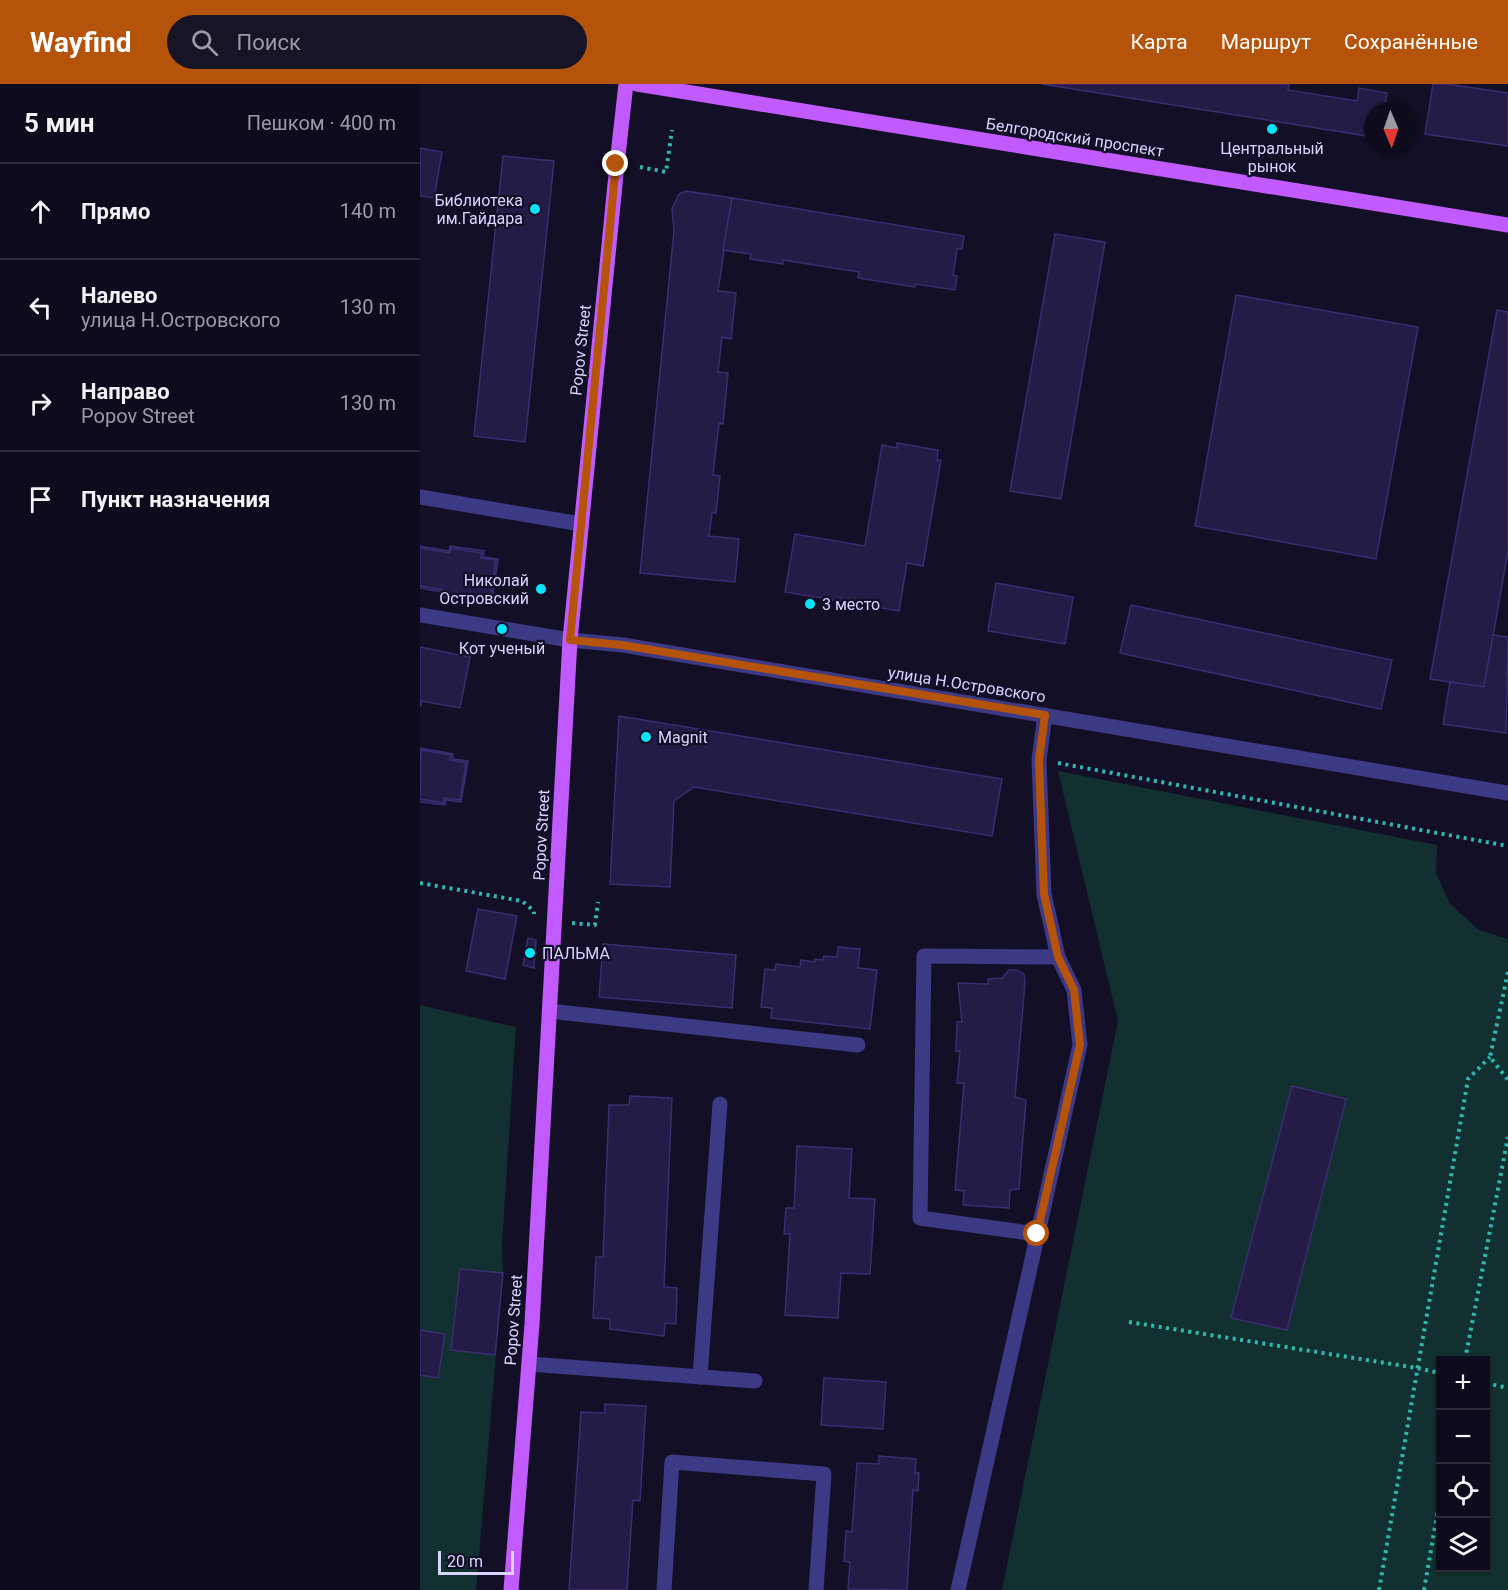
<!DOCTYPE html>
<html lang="ru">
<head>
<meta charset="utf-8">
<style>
	:root { --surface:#0e0b1c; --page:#171425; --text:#f1f3f6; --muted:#9b9ba3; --line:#2e2b3b; --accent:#b45309 }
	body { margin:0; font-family:Roboto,sans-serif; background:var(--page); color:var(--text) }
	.controls { position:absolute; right:18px; bottom:18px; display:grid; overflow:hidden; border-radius:0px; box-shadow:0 2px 4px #0004 }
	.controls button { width:54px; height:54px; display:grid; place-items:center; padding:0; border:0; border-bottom:2px solid var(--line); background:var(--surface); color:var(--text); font:30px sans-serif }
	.compass { position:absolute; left:944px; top:18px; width:54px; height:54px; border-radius:50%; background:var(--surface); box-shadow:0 2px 4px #0004; rotate:178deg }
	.scale { position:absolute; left:18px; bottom:15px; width:76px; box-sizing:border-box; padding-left:6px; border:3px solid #d9d4ff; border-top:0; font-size:16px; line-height:21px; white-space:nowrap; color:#d9d4ff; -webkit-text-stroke:4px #130f26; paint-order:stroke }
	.stop { position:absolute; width:18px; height:18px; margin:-14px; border:4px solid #b45309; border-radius:50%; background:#fff }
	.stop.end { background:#b45309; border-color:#fff; box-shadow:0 2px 6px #0008 }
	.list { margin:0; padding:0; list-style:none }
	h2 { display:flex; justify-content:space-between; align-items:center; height:78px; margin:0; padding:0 24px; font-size:26px }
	h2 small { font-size:20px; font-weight:400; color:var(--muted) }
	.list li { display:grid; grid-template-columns:39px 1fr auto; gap:18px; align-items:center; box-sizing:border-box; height:96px; padding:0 24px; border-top:2px solid var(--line) }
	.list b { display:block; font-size:22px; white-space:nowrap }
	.list p { margin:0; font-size:20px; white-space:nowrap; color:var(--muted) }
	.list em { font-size:20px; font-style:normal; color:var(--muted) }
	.icon { flex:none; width:33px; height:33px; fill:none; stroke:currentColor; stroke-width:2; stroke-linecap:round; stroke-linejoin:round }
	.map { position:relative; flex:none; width:1088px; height:1506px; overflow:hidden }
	header { display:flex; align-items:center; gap:36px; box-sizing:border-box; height:84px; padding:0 30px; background:var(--accent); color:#fff }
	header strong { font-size:28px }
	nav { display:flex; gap:33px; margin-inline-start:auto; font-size:21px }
	.search { width:420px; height:54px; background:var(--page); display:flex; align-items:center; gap:15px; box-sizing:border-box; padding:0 21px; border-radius:33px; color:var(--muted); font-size:22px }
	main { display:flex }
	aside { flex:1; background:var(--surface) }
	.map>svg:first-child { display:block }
	.green { fill:#12302f; fill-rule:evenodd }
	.building { fill:#241b47; stroke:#3b2d73; stroke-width:1.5 }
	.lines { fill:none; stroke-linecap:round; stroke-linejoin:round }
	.path { stroke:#2fb8b0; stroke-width:4; stroke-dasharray:3 4.5; stroke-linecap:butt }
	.minor { stroke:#3d3a85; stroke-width:15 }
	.major { stroke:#c25bff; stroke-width:15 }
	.route { stroke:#b45309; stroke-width:8 }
	.poi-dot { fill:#00e5ff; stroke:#130f26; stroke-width:2 }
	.labels { text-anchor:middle; stroke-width:4.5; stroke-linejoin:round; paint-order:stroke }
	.street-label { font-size:16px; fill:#d9d4ff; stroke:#130f26 }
	.poi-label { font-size:16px; fill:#d9d4ff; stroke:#130f26; text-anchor:start }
</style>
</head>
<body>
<header>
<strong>Wayfind</strong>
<div class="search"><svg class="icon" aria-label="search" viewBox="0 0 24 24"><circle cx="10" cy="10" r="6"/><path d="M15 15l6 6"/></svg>Поиск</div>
<nav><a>Карта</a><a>Маршрут</a><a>Сохранённые</a></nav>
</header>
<main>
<aside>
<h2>5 мин<small>Пешком · 400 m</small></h2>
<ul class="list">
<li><svg class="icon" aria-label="ahead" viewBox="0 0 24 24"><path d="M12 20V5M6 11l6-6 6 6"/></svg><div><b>Прямо</b></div><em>140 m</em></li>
<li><svg class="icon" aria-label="left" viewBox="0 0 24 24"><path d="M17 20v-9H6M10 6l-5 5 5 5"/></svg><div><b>Налево</b><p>улица Н.Островского</p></div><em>130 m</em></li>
<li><svg class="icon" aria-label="right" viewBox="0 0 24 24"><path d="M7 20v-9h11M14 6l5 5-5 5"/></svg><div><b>Направо</b><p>Popov Street</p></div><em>130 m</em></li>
<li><svg class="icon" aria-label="arrive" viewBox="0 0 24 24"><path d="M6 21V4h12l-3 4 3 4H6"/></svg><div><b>Пункт назначения</b></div></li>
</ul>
</aside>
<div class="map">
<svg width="1088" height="1506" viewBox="0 0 1088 1506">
	<rect width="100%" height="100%" fill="#130f26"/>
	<g class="green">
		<path d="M638 687 1017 761 1016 789 1030 820 1059 846 1088 855V1506H582L698 937ZM1020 1276H1066V1484H1020Z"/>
		<path d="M0 921 96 943 82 1160 83 1189 56 1506H0Z"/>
	</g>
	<g class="building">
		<path d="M622 0H869L868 6 937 17 939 4 967 9 965 22 981 24V27H953V53Z"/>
		<path d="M1013 0H1027L1088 9V62L1005 50Z"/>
		<path d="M0 64 22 68 14 114 0 112Z"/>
		<path d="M83 72 134 77 105 358 54 352Z"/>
		<path d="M266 107 312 114 298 207 316 209 311 255 302 253 298 288 308 289 303 340 299 339 293 391 300 392 296 429H292L289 452 319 455 315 498 220 489 254 147 252 125 259 110Z"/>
		<path d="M312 114 544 152 542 165H537L533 191 537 192 535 206 496 200 495 203 438 194 439 188 363 176V180L330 175 331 170 303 166Z"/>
		<path d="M635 150 685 158 641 415 590 407Z"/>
		<path d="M816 211 998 243 956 475 775 442Z"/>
		<path d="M1077 226 1088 228V467L1064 603 1010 595Z"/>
		<path d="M477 359 518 366 517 376H521L503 482 487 479 479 527 365 508 375 450 445 462 462 361 477 364Z"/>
		<path d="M0 462 29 467 30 462 64 467 63 473 78 475 72 516 56 513 55 519 21 513 22 508 0 504Z"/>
		<path d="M0 464 30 469 31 464 62 469 61 474 76 476 70 514 55 511 54 517 24 512V506L0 502Z"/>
		<path d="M576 499 653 513 645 560 568 547Z"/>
		<path d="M711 521 972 576 961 625 700 569Z"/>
		<path d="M1073 551 1088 553 1086 649 1023 640 1030 598 1064 603Z"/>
		<path d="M0 563 50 573 40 624 2 617 0 623Z"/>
		<path d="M199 632 582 695 572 752 274 703 254 717 250 803 190 800Z"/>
		<path d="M0 664 33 670V675L48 677 41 718 26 716 25 721 0 718Z"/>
		<path d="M1 666 31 671 30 676 46 679 40 716 24 714V719L0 715Z"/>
		<path d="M58 825 97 832 85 895 46 887Z"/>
		<path d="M108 854 116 856 114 884 103 881Z"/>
		<path d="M183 860 316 871 312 924 179 913Z"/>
		<path d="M418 863 440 865 438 884 457 886 450 945 351 934 352 924 341 923 345 885 355 886 356 880 380 883 381 876 395 878V875L403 876 404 872 417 873Z"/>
		<path d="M589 886H596L604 890 605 899 595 1013 606 1016 599 1105 590 1106 589 1124 543 1121 544 1107 535 1106 544 999H537L540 967H536L537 938H542L538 899 568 900V895L582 894Z"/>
		<path d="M872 1002 926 1015 867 1246 811 1234Z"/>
		<path d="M210 1012 252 1014 244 1203 257 1204 256 1240 245 1239 244 1252 190 1245V1235L173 1234 176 1173H183L189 1021H209Z"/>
		<path d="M377 1062 432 1065 429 1114 455 1115 450 1190 421 1189 418 1234 365 1231 370 1150H364L366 1124H374Z"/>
		<path d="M40 1185 83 1189 75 1271 31 1266Z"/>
		<path d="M0 1246 25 1250 18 1294 0 1291Z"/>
		<path d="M404 1294 466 1298 463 1345 401 1341Z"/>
		<path d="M185 1320 226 1322 220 1417 213 1416 207 1506H149L161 1328 185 1329Z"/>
		<path d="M459 1372 496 1375 495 1389H499L498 1407 493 1406 487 1506 428 1505 430 1478 424 1477 426 1447 432 1448 437 1379 459 1380Z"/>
	</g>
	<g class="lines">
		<g class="path">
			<path d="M220 83 246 88 252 46"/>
			<path d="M638 679 1088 762"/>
			<path d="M0 799 102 817 114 827V830"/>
			<path d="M152 839 175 841 178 818"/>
			<path d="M1088 888 1070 973 1088 996"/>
			<path d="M709 1238 997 1284 1020 1289"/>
			<path d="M1045 1276 1088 1053"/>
			<path d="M1066 1299 1088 1304"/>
			<path d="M959 1506 1048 995 1070 973"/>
			<path d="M1004 1506 1020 1414"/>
		</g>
		<g class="minor">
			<path d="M0 413 161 440"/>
			<path d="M0 531 150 556 203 561 1088 709"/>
			<path d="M129 927 438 961"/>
			<path d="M617 1150 500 1134 504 872 638 873"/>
			<path d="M109 1280 335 1297"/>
			<path d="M280 1293 300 1020"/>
			<path d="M244 1506 252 1378 404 1390 396 1506"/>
			<path d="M538 1506 660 961 654 906 638 873 624 810 619 676 625 631"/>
		</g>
		<g class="major">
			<path d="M217 0 1088 141"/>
			<path d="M91 1506 112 1240 150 556 197 80 206 0"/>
		</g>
	</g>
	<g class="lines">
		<path class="route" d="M196 80 150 556 202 561 625 631 619 676 624 810 638 873 654 906 660 961 617 1150"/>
	</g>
	<g class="poi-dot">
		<circle cx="852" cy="45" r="6"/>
		<circle cx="115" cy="125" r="6"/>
		<circle cx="121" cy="505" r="6"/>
		<circle cx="390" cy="520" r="6"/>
		<circle cx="82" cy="545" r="6"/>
		<circle cx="226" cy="653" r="6"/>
		<circle cx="110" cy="869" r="6"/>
	</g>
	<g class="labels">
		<g class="street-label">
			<text transform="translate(655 53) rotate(9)" y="6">Белгородский проспект</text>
			<text transform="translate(160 266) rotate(-84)" y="6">Popov Street</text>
			<text transform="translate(547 600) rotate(9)" y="6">улица Н.Островского</text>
			<text transform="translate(121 751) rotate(-87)" y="6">Popov Street</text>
			<text transform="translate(93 1236) rotate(-86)" y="6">Popov Street</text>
		</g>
		<g class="poi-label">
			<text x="852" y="70" text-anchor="middle">Центральный<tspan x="852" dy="18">рынок</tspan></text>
			<text x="103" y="122" text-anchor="end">Библиотека<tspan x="103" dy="18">им.Гайдара</tspan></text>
			<text x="109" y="502" text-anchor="end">Николай<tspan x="109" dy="18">Островский</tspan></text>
			<text x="402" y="526">3 место</text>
			<text x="82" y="570" text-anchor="middle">Кот ученый</text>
			<text x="238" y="659">Magnit</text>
			<text x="122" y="875">ПАЛЬМА</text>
		</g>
	</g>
</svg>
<div class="controls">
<button>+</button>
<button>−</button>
<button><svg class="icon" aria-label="locate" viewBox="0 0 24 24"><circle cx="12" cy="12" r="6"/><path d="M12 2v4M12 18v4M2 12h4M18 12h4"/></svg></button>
<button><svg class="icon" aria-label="layers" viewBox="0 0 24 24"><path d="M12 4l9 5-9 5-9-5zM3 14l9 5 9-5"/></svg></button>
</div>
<svg class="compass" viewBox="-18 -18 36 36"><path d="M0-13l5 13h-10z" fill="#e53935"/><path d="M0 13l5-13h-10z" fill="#9b9ba3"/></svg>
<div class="scale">20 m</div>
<div class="stop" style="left:617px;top:1150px"></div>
<div class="stop end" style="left:196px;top:80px"></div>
</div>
</main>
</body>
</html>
